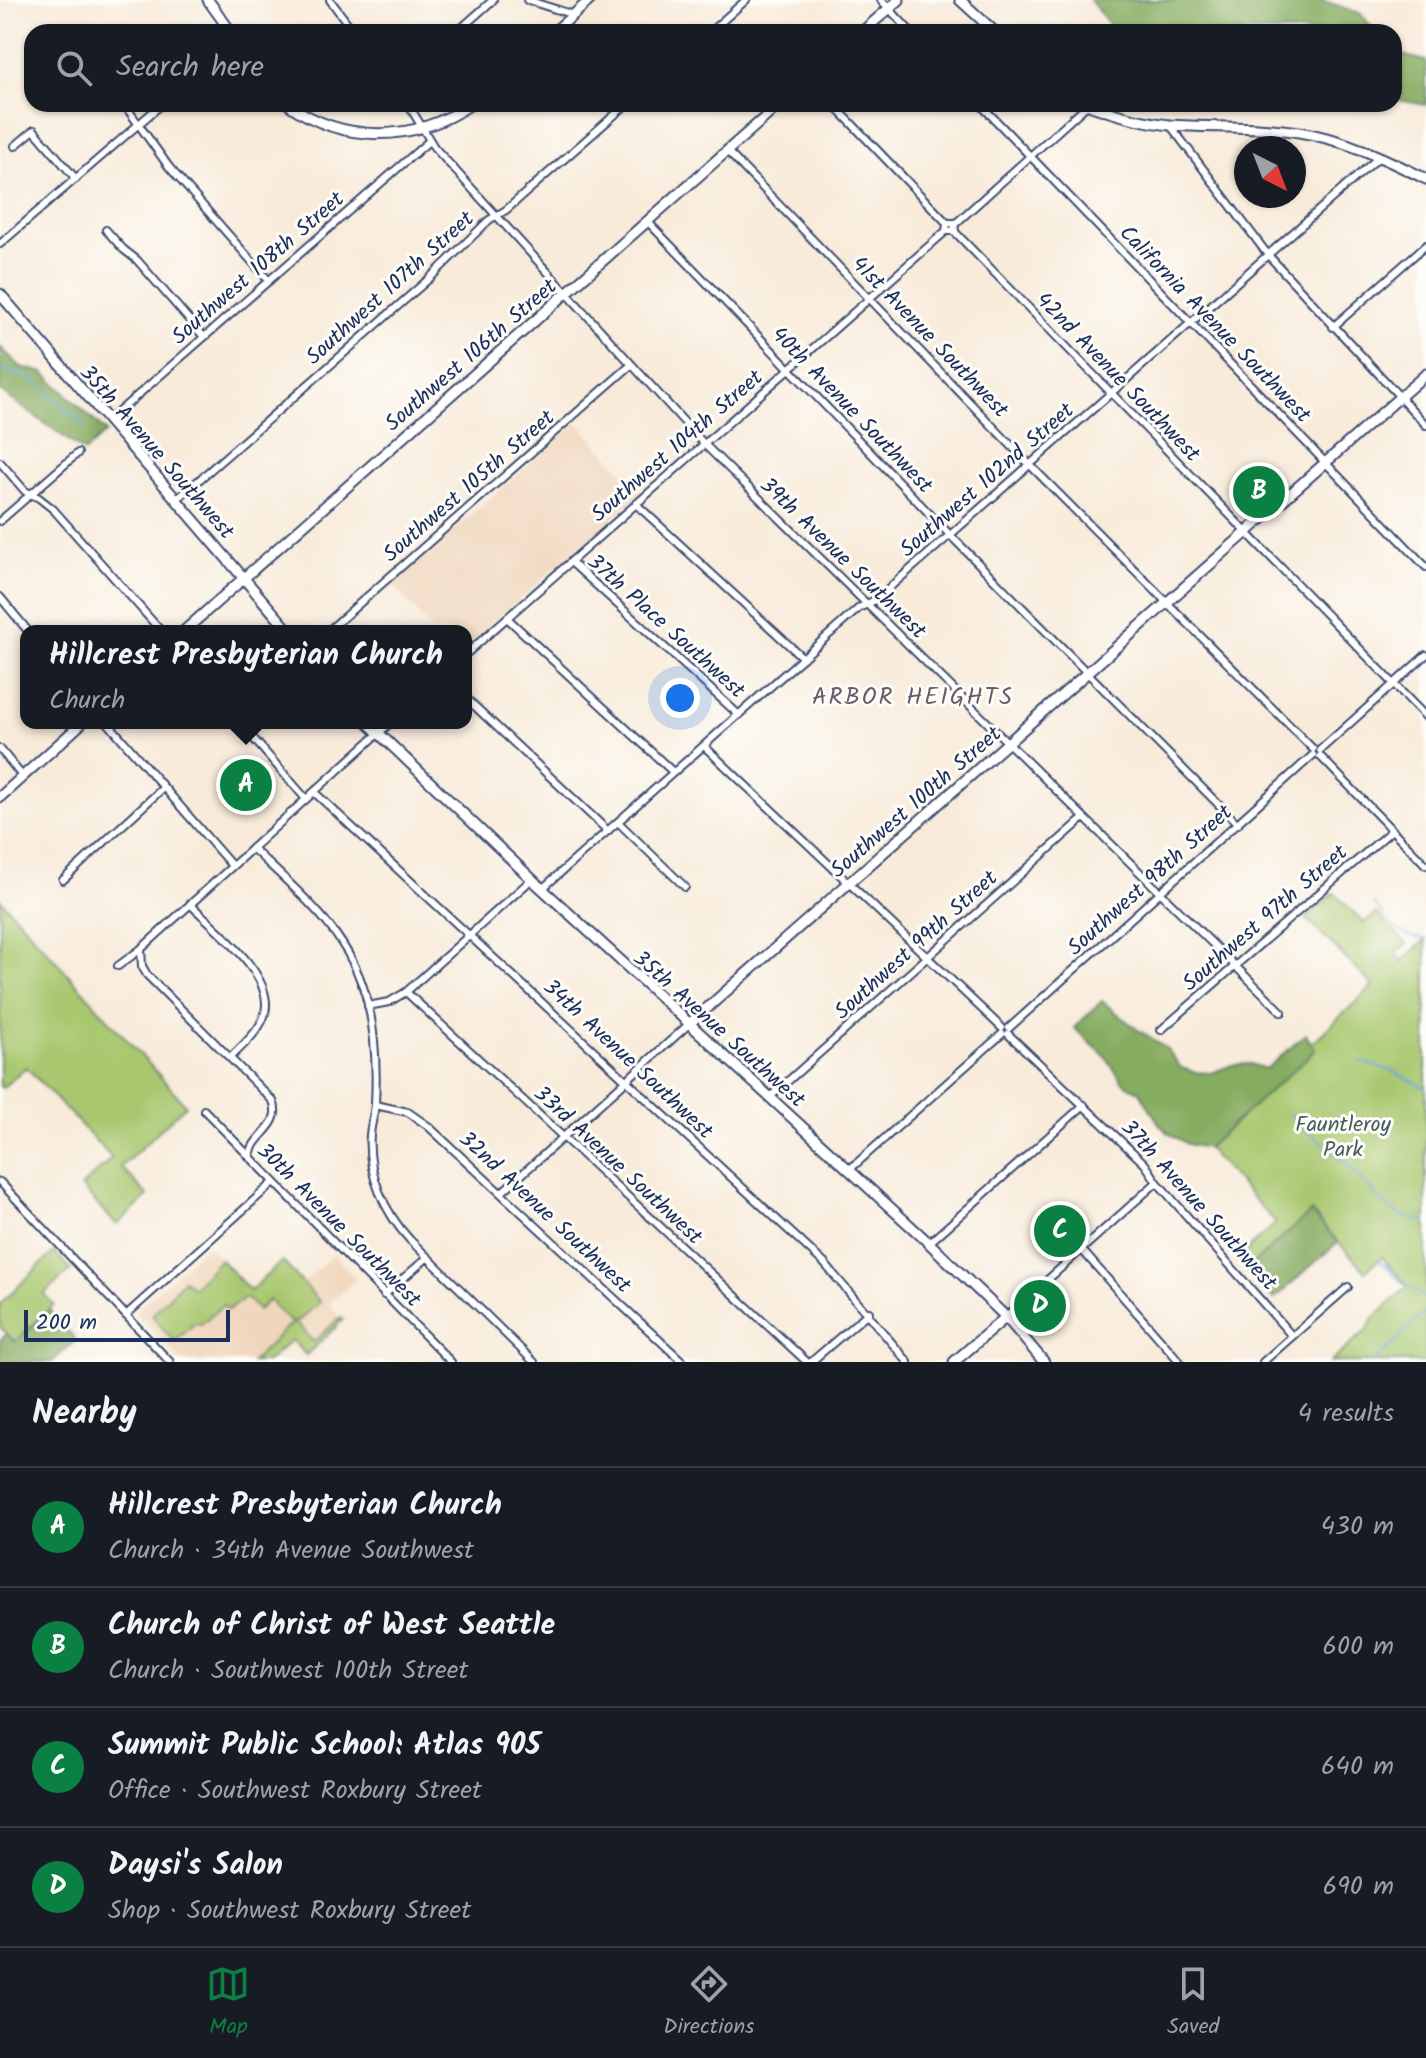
<!DOCTYPE html>
<html lang="en">
<head>
<meta charset="utf-8">
<style>
	:root { --surface:#171b24; --page:#242831; --text:#f1f3f6; --muted:#9ea1a6; --line:#363941; --accent:#0b8043 }
	body { margin:0; font-family:Kalam,sans-serif; background:var(--page); color:var(--text) }
	.compass { position:absolute; left:1234px; top:136px; width:72px; height:72px; border-radius:50%; background:var(--surface); box-shadow:0 2px 6px #0004; rotate:138deg }
	.scale { position:absolute; left:24px; bottom:20px; width:206px; box-sizing:border-box; padding-left:8px; border:4px solid #1b2f5e; border-top:0; font-size:22px; line-height:28px; white-space:nowrap; color:#1b2f5e; -webkit-text-stroke:6px #fdfcf7; paint-order:stroke }
	.you { position:absolute; left:680px; top:698px; width:28px; height:28px; margin:-20px; border:6px solid #fff; border-radius:50%; background:#1a73e8; box-shadow:0 0 0 12px #1a73e833 }
	.badge { display:grid; place-items:center; width:52px; height:52px; border-radius:50%; background:var(--accent); color:#fff; font-size:26px; font-weight:700 }
	.pin { position:absolute; translate:-50% -50%; border:4px solid #fff; box-shadow:0 2px 8px #0006 }
	.popup { position:absolute; left:20px; top:625px; width:452px; height:104px; box-sizing:border-box; display:grid; place-content:center; border-radius:16px; background:var(--surface); filter:drop-shadow(0 2px 6px #0005); font-size:26px; white-space:nowrap; color:var(--muted) }
	.popup b { font-size:30px; color:var(--text) }
	.popup::after { content:''; position:absolute; left:50%; top:100%; margin-left:-16px; border:16px solid transparent; border-top-color:var(--surface) }
	.list { margin:0; padding:0; list-style:none }
	h2 { display:flex; justify-content:space-between; align-items:center; height:104px; margin:0; padding:0 32px; font-size:34px }
	h2 small { font-size:26px; font-weight:400; color:var(--muted) }
	.list li { display:grid; grid-template-columns:52px 1fr auto; gap:24px; align-items:center; box-sizing:border-box; height:120px; padding:0 32px; border-top:2px solid var(--line) }
	.list b { display:block; font-size:30px; white-space:nowrap }
	.list p { margin:0; font-size:26px; white-space:nowrap; color:var(--muted) }
	.list em { font-size:26px; font-style:normal; color:var(--muted) }
	.icon { flex:none; width:44px; height:44px; fill:none; stroke:currentColor; stroke-width:2; stroke-linecap:round; stroke-linejoin:round }
	.map { position:relative; flex:none; width:1426px; height:1362px; overflow:hidden }
	.search { position:absolute; background:var(--surface); box-shadow:0 2px 6px #0004; left:24px; right:24px; top:24px; height:88px; display:flex; align-items:center; gap:20px; box-sizing:border-box; padding:0 28px; border-radius:24px; color:var(--muted); font-size:30px }
	.sheet { height:584px; background:var(--surface) }
	nav { display:flex; justify-content:space-around; align-items:center; box-sizing:border-box; height:112px; border-top:2px solid var(--line); background:var(--surface); font-size:22px; color:var(--muted) }
	nav a { display:grid; justify-items:center; gap:4px }
	nav .on { color:var(--accent) }
	.map>svg:first-child { display:block }
	.built { fill:#f0d6bc }
	.green { fill:#a8c76e; stroke:#627b66; stroke-width:2 }
	.forest { fill:#86ac61; stroke:#506e60; stroke-width:2 }
	.lines { fill:none; stroke-linecap:round; stroke-linejoin:round }
	.stream { stroke:#67a4d8; stroke-width:2 }
	.street-casing { stroke:#3c4b71; stroke-width:10 }
	.secondary-casing { stroke:#3c4b71; stroke-width:13 }
	.street { stroke:#fff; stroke-width:6 }
	.secondary { stroke:#fff; stroke-width:9 }
	.labels { text-anchor:middle; stroke-width:6; stroke-linejoin:round; paint-order:stroke }
	.street-label { font-size:22px; fill:#1b2f5e; stroke:#fdfcf7 }
	.park-label { font-size:22px; fill:#455d63; stroke:#fdfcf7 }
	.neighbourhood-label { font-size:24px; letter-spacing:2px; fill:#665c6a; stroke:#fdfcf7 }
</style>
</head>
<body>
<div class="map">
<svg width="1426" height="1362" viewBox="0 0 1426 1362">
	<rect width="100%" height="100%" fill="#fdfcf7"/>
	<filter id="ink" filterUnits="userSpaceOnUse"><feTurbulence type="fractalNoise" baseFrequency=".0125" numOctaves="2"/><feDisplacementMap in="SourceGraphic" scale="16" xChannelSelector="R" yChannelSelector="G"/><feConvolveMatrix kernelMatrix="1 2 1 2 8 2 1 2 1" color-interpolation-filters="sRGB"/></filter>
	<filter id="wash" filterUnits="userSpaceOnUse"><feTurbulence type="fractalNoise" baseFrequency=".006" numOctaves="4" result="noise"/><feDisplacementMap in="SourceGraphic" scale="32" xChannelSelector="R" yChannelSelector="G"/><feGaussianBlur stdDeviation="1.8" result="paint"/><feColorMatrix in="noise" values="0 0 0 0 0 0 0 0 0 0 0 0 0 0 0 0 0 1.4 0 .05"/><feComposite in="paint" operator="in"/></filter>
	<g filter="url(#wash)">
		<rect width="100%" height="100%" fill="#f8ebda"/>
		<g class="built">
			<path d="M577 422 642 493 466 647V631H433L392 584Z"/>
			<path d="M207 1245 250 1290 282 1261 303 1283 334 1254 356 1279 329 1304 343 1320 306 1355 291 1340 267 1362H182L135 1312Z"/>
		</g>
		<g class="green">
			<path d="M1334 893 1364 923 1376 913 1407 944 1396 954 1402 961 1426 939V1362H1331L1367 1330 1373 1319 1408 1286 1382 1257 1365 1271 1311 1212 1247 1269 1238 1258 1276 1223 1207 1148 1315 1050 1311 1044 1373 986 1306 918Z"/>
			<path d="M0 899 186 1105 121 1167 148 1196 117 1225 81 1187 112 1158 26 1067 2 1088 0 1086Z"/>
			<path d="M54 1252 71 1270 44 1294 54 1305 15 1342 0 1327V1304Z"/>
			<path d="M220 1259 250 1291 282 1261 320 1302 299 1320 290 1322 269 1300 258 1310 246 1297 228 1310 223 1305 201 1324 195 1323 174 1342 152 1315 184 1280 193 1288Z"/>
			<path d="M341 1317 343 1320 306 1355 291 1340 267 1362H252L289 1325 297 1323 313 1342Z"/>
		</g>
		<g class="forest">
			<path d="M1090 0H1321L1360 13 1376 32H1115Z"/>
			<path d="M1394 53 1426 61V105L1394 99Z"/>
			<path d="M0 347 21 367 44 373 106 432 85 452 0 391Z"/>
			<path d="M1102 1001 1134 1027 1168 1050 1181 1068 1194 1072 1211 1073 1232 1065 1250 1064 1266 1069 1306 1034 1315 1050 1207 1148 1187 1144 1170 1134 1160 1125 1140 1092 1123 1082 1105 1056 1074 1028Z"/>
			<path d="M1311 1212 1338 1242 1274 1299 1247 1269Z"/>
			<path d="M49 1310 76 1340 52 1362H0V1340L7 1334 15 1342Z"/>
		</g>
		<g class="lines">
			<g class="stream">
				<path d="M0 368 35 380 87 428"/>
				<path d="M1374 903C1387 922 1401 938 1426 939"/>
				<path d="M1361 1062 1390 1070 1426 1088"/>
				<path d="M1289 1114C1309 1132 1330 1150 1351 1168 1374 1190 1389 1221 1426 1221"/>
				<path d="M1379 1261C1391 1266 1394 1277 1404 1284 1412 1290 1419 1292 1426 1300"/>
				<path d="M1373 1362C1393 1347 1406 1327 1426 1312"/>
			</g>
		</g>
	</g>
	<g filter="url(#ink)">
		<g class="lines">
			<defs>
				<g id="street">
					<path d="M330 0 354 32"/>
					<path d="M527 0 574 15"/>
					<path d="M881 0 911 32"/>
					<path d="M457 32 493 0"/>
					<path d="M710 32 746 0"/>
					<path d="M124 104 169 167 269 281"/>
					<path d="M408 104 434 147 705 445 1282 1012"/>
					<path d="M833 104 947 223"/>
					<path d="M980 104 1426 567"/>
					<path d="M1170 125 1268 255 1426 425"/>
					<path d="M15 146 34 130 76 179"/>
					<path d="M727 151 1030 465 1313 749"/>
					<path d="M648 222 950 535 1238 824"/>
					<path d="M955 224 1087 105"/>
					<path d="M106 230 123 249 137 260 204 337"/>
					<path d="M954 231 1426 717"/>
					<path d="M0 244 162 104"/>
					<path d="M1333 327 1426 245"/>
					<path d="M108 421 429 141"/>
					<path d="M0 462 25 491 39 498 53 509 161 631"/>
					<path d="M176 500 430 278 489 220 506 210 627 104"/>
					<path d="M636 504 803 658"/>
					<path d="M0 521 78 453"/>
					<path d="M571 562 739 715"/>
					<path d="M0 597 28 631"/>
					<path d="M507 618 673 772"/>
					<path d="M328 631 631 365"/>
					<path d="M466 654 946 231 947 223H954L955 231H946"/>
					<path d="M466 698 608 831"/>
					<path d="M108 723 232 866"/>
					<path d="M240 723 306 799"/>
					<path d="M704 746 1002 1028"/>
					<path d="M0 749 23 777"/>
					<path d="M1320 750 1426 655"/>
					<path d="M1320 756 1426 865"/>
					<path d="M314 792 824 1263 908 1362"/>
					<path d="M618 822 685 887"/>
					<path d="M252 848C295 889 342 926 362 984 375 1020 377 1066 375 1104 374 1115 371 1124 370 1135 367 1173 384 1212 410 1240L534 1362"/>
					<path d="M63 880 163 788"/>
					<path d="M542 889 859 608 875 600 950 535 1379 157"/>
					<path d="M190 904C215 929 281 979 263 1019 257 1033 242 1046 231 1057"/>
					<path d="M141 949 142 966 147 975 273 1101C284 1127 250 1135 250 1158"/>
					<path d="M118 966 141 949 390 723"/>
					<path d="M406 992 807 1362"/>
					<path d="M368 1006 389 1002 406 992 532 879"/>
					<path d="M1009 1028 1313 755"/>
					<path d="M1161 1030 1392 830"/>
					<path d="M1008 1034 1145 1164 1157 1182 1292 1336"/>
					<path d="M770 1097 1084 818"/>
					<path d="M375 1105 408 1112 428 1126 683 1362"/>
					<path d="M204 1110 451 1362"/>
					<path d="M849 1170 1002 1034"/>
					<path d="M0 1182 170 1362"/>
					<path d="M501 1193 689 1024"/>
					<path d="M929 1243 1084 1105"/>
					<path d="M1082 1250 1180 1362"/>
					<path d="M384 1295 428 1257"/>
					<path d="M126 1315 273 1183"/>
					<path d="M1006 1317 1157 1182"/>
					<path d="M811 1362 869 1312"/>
					<path d="M1263 1362 1348 1287"/>
				</g>
				<g id="secondary">
					<path d="M208 0 231 32"/>
					<path d="M960 0 995 32"/>
					<path d="M554 32 590 0"/>
					<path d="M862 32 899 0"/>
					<path d="M288 104C344 144 414 143 471 104"/>
					<path d="M1086 104C1113 114 1142 122 1170 125 1213 128 1257 125 1299 132 1344 139 1386 159 1426 179"/>
					<path d="M0 294 289 631"/>
					<path d="M184 631 780 104"/>
					<path d="M368 723 538 885 929 1243 1006 1317 1044 1362"/>
					<path d="M0 797 82 723"/>
					<path d="M689 1024 1426 374"/>
					<path d="M954 1362 1006 1317"/>
				</g>
			</defs>
			<use href="#street" class="street-casing"/>
			<use href="#secondary" class="secondary-casing"/>
			<use href="#street" class="street"/>
			<use href="#secondary" class="secondary"/>
		</g>
	</g>
	<g class="labels">
		<g class="street-label">
			<text transform="translate(257 267) rotate(-41)" y="8">Southwest 108th Street</text>
			<text transform="translate(389 287) rotate(-42)" y="8">Southwest 107th Street</text>
			<text transform="translate(1216 323) rotate(46)" y="8">California Avenue Southwest</text>
			<text transform="translate(931 336) rotate(46)" y="8">41st Avenue Southwest</text>
			<text transform="translate(470 354) rotate(-41)" y="8">Southwest 106th Street</text>
			<text transform="translate(1119 376) rotate(46)" y="8">42nd Avenue Southwest</text>
			<text transform="translate(853 409) rotate(46)" y="8">40th Avenue Southwest</text>
			<text transform="translate(676 445) rotate(-41)" y="8">Southwest 104th Street</text>
			<text transform="translate(158 451) rotate(49)" y="8">35th Avenue Southwest</text>
			<text transform="translate(986 479) rotate(-41)" y="8">Southwest 102nd Street</text>
			<text transform="translate(468 485) rotate(-41)" y="8">Southwest 105th Street</text>
			<text transform="translate(844 557) rotate(44)" y="8">39th Avenue Southwest</text>
			<text transform="translate(667 625) rotate(42)" y="8">37th Place Southwest</text>
			<text transform="translate(915 801) rotate(-41)" y="8">Southwest 100th Street</text>
			<text transform="translate(1149 879) rotate(-42)" y="8">Southwest 98th Street</text>
			<text transform="translate(1264 917) rotate(-41)" y="8">Southwest 97th Street</text>
			<text transform="translate(915 944) rotate(-42)" y="8">Southwest 99th Street</text>
			<text transform="translate(720 1028) rotate(42)" y="8">35th Avenue Southwest</text>
			<text transform="translate(629 1058) rotate(43)" y="8">34th Avenue Southwest</text>
			<text transform="translate(619 1164) rotate(43)" y="8">33rd Avenue Southwest</text>
			<text transform="translate(1200 1204) rotate(48)" y="8">37th Avenue Southwest</text>
			<text transform="translate(546 1211) rotate(43)" y="8">32nd Avenue Southwest</text>
			<text transform="translate(340 1224) rotate(45)" y="8">30th Avenue Southwest</text>
		</g>
		<g class="park-label">
			<text x="1343" y="1131">Fauntleroy<tspan x="1343" dy="25">Park</tspan></text>
		</g>
		<g class="neighbourhood-label">
			<text x="913" y="704">ARBOR HEIGHTS</text>
		</g>
	</g>
</svg>
<svg class="compass" viewBox="-18 -18 36 36"><path d="M0-13l5 13h-10z" fill="#e53935"/><path d="M0 13l5-13h-10z" fill="#9ea1a6"/></svg>
<div class="scale">200 m</div>
<div class="you"></div>
<div class="pin badge" style="left:246px;top:785px">A</div>
<div class="popup"><b>Hillcrest Presbyterian Church</b>Church</div>
<div class="pin badge" style="left:1259px;top:492px">B</div>
<div class="pin badge" style="left:1060px;top:1231px">C</div>
<div class="pin badge" style="left:1040px;top:1306px">D</div>
<div class="search"><svg class="icon" aria-label="search" viewBox="0 0 24 24"><circle cx="10" cy="10" r="6"/><path d="M15 15l6 6"/></svg>Search here</div>
</div>
<section class="sheet">
<h2>Nearby<small>4 results</small></h2>
<ul class="list">
<li><span class="badge">A</span><div><b>Hillcrest Presbyterian Church</b><p>Church · 34th Avenue Southwest</p></div><em>430 m</em></li>
<li><span class="badge">B</span><div><b>Church of Christ of West Seattle</b><p>Church · Southwest 100th Street</p></div><em>600 m</em></li>
<li><span class="badge">C</span><div><b>Summit Public School: Atlas 905</b><p>Office · Southwest Roxbury Street</p></div><em>640 m</em></li>
<li><span class="badge">D</span><div><b>Daysi's Salon</b><p>Shop · Southwest Roxbury Street</p></div><em>690 m</em></li>
</ul>
</section>
<nav>
<a class="on"><svg class="icon" aria-label="map" viewBox="0 0 24 24"><path d="M3 6l6-2 6 2 6-2v14l-6 2-6-2-6 2zM9 4v14M15 6v14"/></svg>Map</a>
<a><svg class="icon" aria-label="directions" viewBox="0 0 24 24"><path d="M12 3l9 9-9 9-9-9zM9 14v-3h6M13 9l2 2-2 2"/></svg>Directions</a>
<a><svg class="icon" aria-label="saved" viewBox="0 0 24 24"><path d="M7 4h10v16l-5-4-5 4z"/></svg>Saved</a>
</nav>
</body>
</html>
